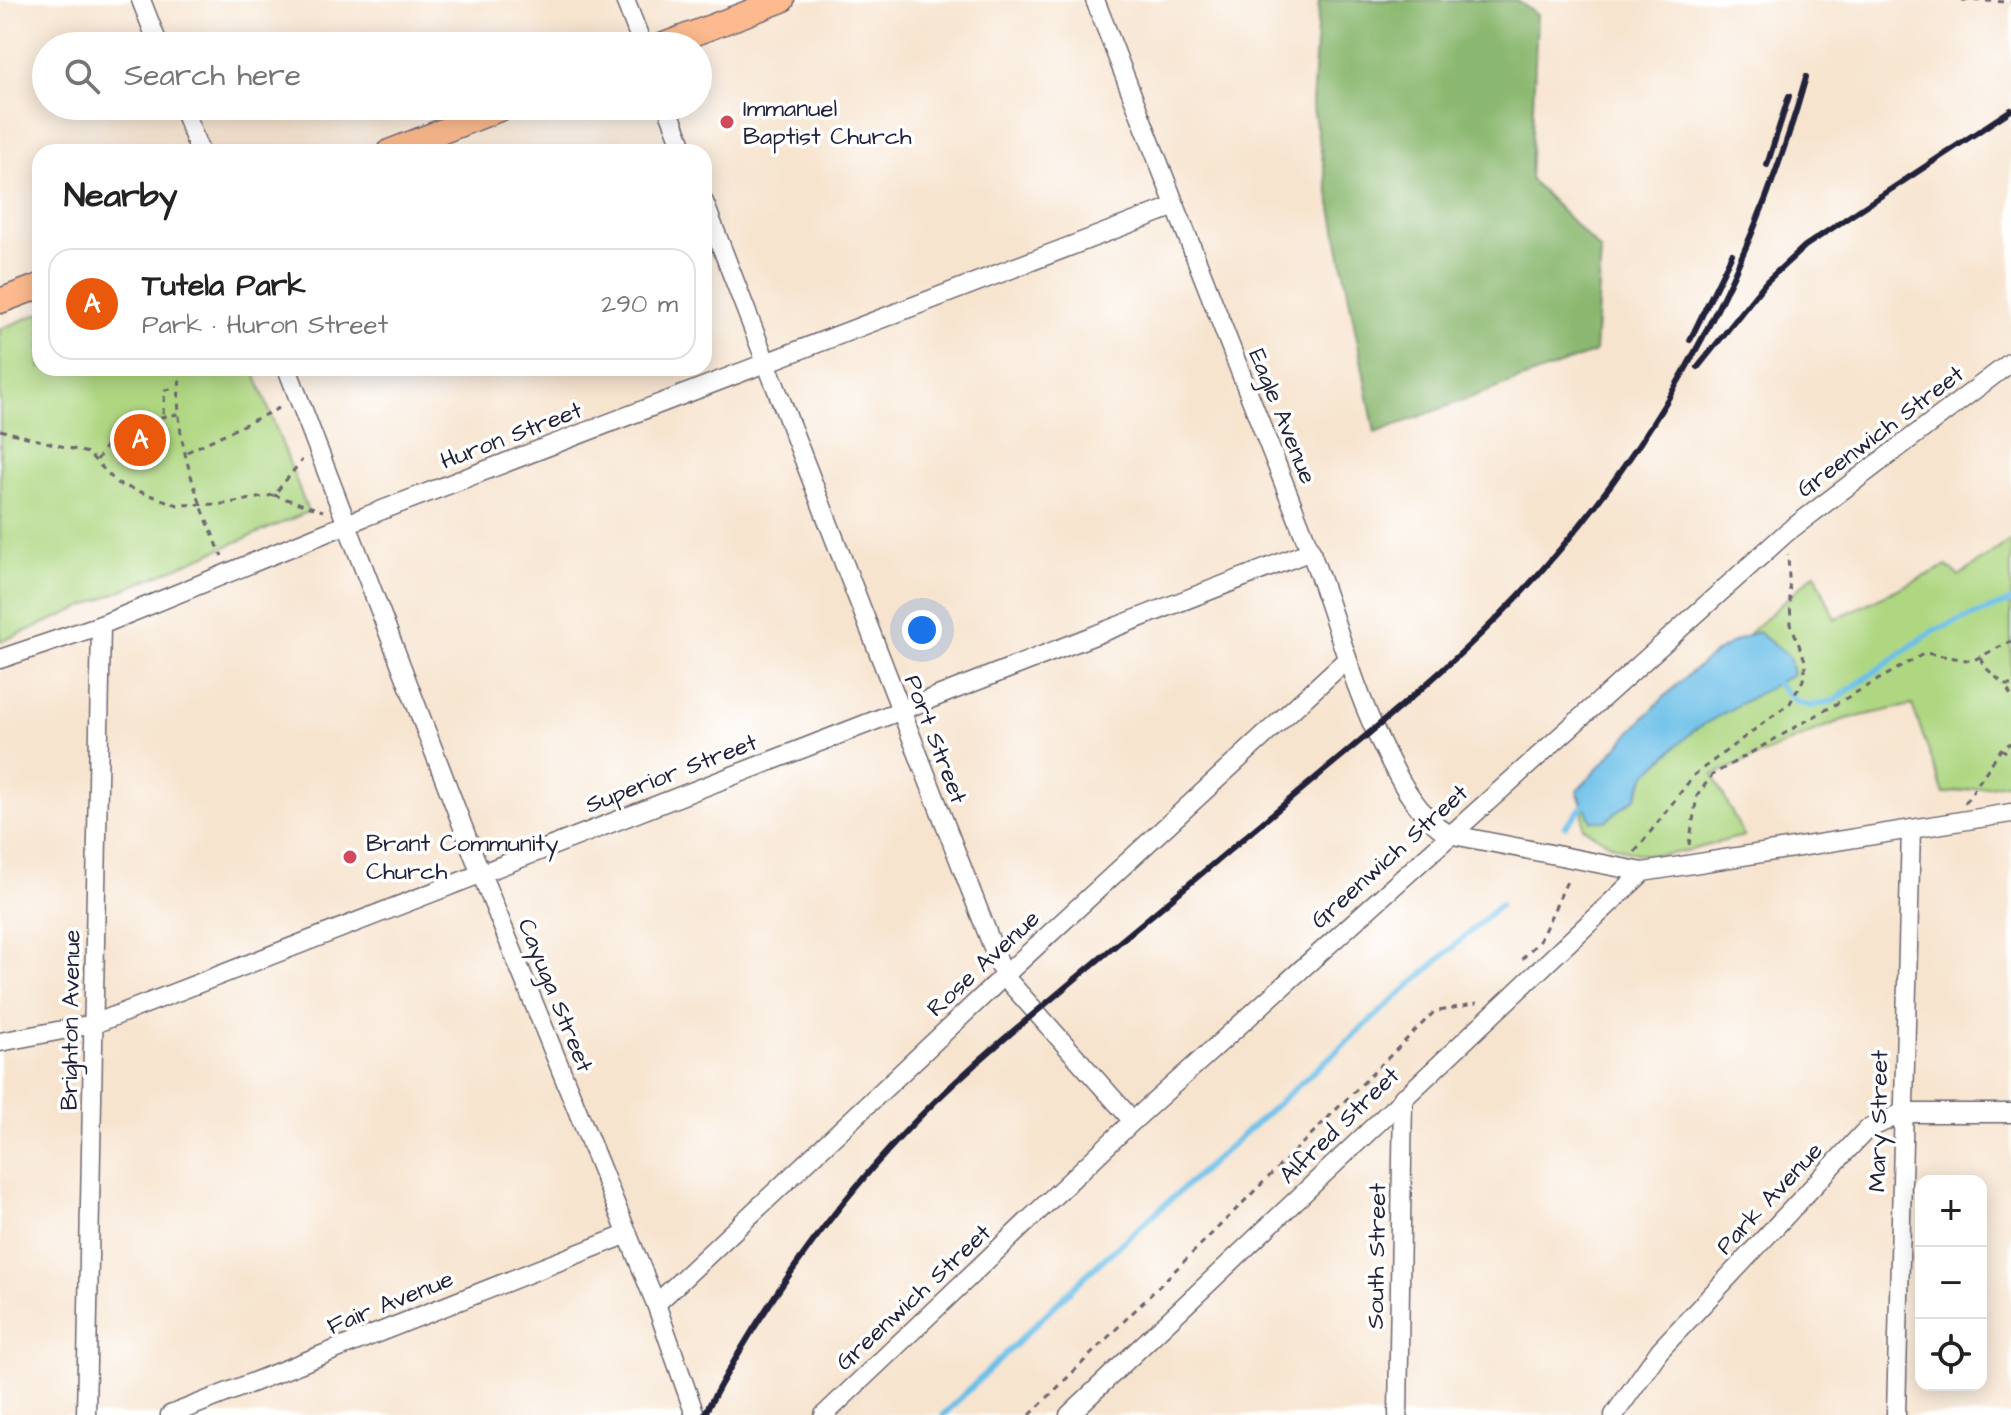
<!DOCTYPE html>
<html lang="en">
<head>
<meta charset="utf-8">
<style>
	:root { --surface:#fff; --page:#f2f2f2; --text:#222; --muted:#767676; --line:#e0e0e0; --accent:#ea580c }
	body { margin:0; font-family:"Architects Daughter",sans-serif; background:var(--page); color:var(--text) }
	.controls { position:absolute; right:24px; bottom:24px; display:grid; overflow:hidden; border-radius:16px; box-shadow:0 4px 20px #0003 }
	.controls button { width:72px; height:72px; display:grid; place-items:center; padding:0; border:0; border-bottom:2px solid var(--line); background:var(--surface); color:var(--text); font:40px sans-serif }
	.you { position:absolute; left:922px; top:630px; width:28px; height:28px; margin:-20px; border:6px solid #fff; border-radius:50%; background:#1a73e8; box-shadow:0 0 0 12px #1a73e833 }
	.badge { display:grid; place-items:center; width:52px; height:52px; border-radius:50%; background:var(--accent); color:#fff; font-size:26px; font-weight:700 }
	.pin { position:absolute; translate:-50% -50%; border:4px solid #fff; box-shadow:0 2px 8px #0006 }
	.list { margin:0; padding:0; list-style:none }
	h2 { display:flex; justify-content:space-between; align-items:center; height:104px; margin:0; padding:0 32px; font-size:34px }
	h2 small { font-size:26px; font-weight:400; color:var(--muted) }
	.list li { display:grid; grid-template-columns:52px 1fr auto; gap:24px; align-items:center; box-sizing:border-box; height:112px; margin:0 16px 16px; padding:0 16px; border:2px solid var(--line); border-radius:24px }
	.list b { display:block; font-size:30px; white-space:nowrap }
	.list p { margin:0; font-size:26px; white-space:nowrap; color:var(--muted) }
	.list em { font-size:26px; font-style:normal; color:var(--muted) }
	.icon { flex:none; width:44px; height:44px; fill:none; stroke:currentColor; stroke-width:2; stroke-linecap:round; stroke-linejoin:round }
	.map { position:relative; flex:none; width:2011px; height:1415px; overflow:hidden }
	.search { position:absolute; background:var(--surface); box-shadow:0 4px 20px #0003; left:32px; top:32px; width:680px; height:88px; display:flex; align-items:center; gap:20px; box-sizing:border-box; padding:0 28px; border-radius:44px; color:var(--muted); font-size:30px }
	.panel { position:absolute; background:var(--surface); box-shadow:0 4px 20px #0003; left:32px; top:144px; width:680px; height:232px; border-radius:24px }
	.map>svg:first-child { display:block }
	.green { fill:#afd782; stroke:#687c5e; stroke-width:2 }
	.forest { fill:#8bb870; stroke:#566d56; stroke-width:2 }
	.water { fill:#6bbfe8; stroke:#467092; stroke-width:2 }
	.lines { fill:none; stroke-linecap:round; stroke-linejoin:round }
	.stream { stroke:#6bbfe8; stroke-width:6 }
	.minor-casing { stroke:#6d666f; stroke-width:21 }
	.major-casing { stroke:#6d666f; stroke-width:27 }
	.path { stroke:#6d666f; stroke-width:3; stroke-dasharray:6 6; stroke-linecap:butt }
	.minor { stroke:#fff; stroke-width:18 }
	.major { stroke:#fcba8e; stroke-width:24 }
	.rail { stroke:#22223b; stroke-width:6 }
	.poi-dot { fill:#d1495b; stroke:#fff; stroke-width:3 }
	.labels { text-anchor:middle; stroke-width:7; stroke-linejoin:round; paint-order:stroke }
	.poi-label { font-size:24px; fill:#22223b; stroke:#fff; text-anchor:start }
	.street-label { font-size:24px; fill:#22223b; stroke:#fff }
</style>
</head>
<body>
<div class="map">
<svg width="2011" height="1415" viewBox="0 0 2011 1415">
	<rect width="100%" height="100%" fill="#fff"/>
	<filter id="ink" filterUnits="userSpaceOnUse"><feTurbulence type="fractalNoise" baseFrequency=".0125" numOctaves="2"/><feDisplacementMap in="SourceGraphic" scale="16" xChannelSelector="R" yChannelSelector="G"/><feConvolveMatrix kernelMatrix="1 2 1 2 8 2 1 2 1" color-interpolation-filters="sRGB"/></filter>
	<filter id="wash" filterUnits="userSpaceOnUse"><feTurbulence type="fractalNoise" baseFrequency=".006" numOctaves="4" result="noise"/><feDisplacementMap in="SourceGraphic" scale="32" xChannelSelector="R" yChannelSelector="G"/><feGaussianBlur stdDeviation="1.8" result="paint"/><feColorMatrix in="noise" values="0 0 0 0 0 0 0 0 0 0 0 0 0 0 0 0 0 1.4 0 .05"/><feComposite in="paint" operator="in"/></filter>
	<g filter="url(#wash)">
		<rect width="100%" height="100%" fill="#f7e4cf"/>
		<g class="green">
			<path d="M40 313V368H253L308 512 0 642V329Z"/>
			<path d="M2011 540V782L1944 794 1912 705 1842 720 1713 775 1744 836C1676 852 1645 873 1583 827V807L1577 791 1815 573 1835 619 1946 566 1959 576Z"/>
		</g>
		<path class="forest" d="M1319 0H1517L1537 15 1530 179 1601 251 1595 352 1375 433 1312 104Z"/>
		<path class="water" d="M1758 632 1789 657 1793 674 1694 730 1646 775 1636 797 1606 821H1591L1577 791C1621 745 1698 647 1758 632Z"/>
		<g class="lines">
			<g class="stream">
				<path d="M1772 679 1797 702 1810 706 1833 701 1933 631 2011 601"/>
				<path d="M1565 826 1586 803"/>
				<path d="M943 1415 1086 1275 1500 905"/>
			</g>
		</g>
	</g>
	<g filter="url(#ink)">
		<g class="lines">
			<defs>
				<g id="minor">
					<path d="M141 0 159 46"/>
					<path d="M625 0 643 46"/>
					<path d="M1095 0C1165 180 1236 360 1306 540 1334 609 1350 682 1384 749 1400 782 1417 814 1448 834L1643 872"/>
					<path d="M182 106 200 152"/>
					<path d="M667 106 685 152"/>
					<path d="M704 202 1004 976 1133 1121"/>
					<path d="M287 368 474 856 656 1304 695 1415"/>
					<path d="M0 659 101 625 364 517 1175 206"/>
					<path d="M0 1042 94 1024 1311 551"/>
					<path d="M656 1304 1004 976 1346 660"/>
					<path d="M86 1415 101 625"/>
					<path d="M170 1415 628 1234"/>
					<path d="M824 1415 1133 1121 1786 533 2011 362"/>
					<path d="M1069 1415 1643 872 2011 813"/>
					<path d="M1398 1415 1403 1097"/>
					<path d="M1614 1415 1660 1350 1866 1130 1902 1113H2011"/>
					<path d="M1896 1415 1911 829"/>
				</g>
				<g id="major">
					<path d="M661 46 782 0"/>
					<path d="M389 152 507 106"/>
					<path d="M0 301 40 286"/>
				</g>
			</defs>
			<use href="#minor" class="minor-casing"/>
			<use href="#major" class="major-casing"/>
			<g class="path">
				<path d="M1962 0 2011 2"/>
				<path d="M182 368C168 429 198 501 222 556"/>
				<path d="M163 414 165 390 177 388"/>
				<path d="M0 430 88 453 118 484 178 505 224 504 274 495 302 460"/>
				<path d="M187 452 281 407"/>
				<path d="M97 460 120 424 179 414"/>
				<path d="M274 495 323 511"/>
				<path d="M1981 658 1986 668 2005 685"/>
				<path d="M2011 685H2005L2011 696"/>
				<path d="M2001 749 2011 755"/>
				<path d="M1965 803 2001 749 2011 743"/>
				<path d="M1689 845 1697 796 1712 775 1925 653 1972 661 2011 641"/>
				<path d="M1635 852 1694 775 1790 703 1803 680 1806 663 1791 624 1788 554"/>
				<path d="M1522 959 1540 940 1569 877"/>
				<path d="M1030 1415 1434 1012 1477 1003"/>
			</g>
			<use href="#minor" class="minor"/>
			<use href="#major" class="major"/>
			<g class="rail">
				<path d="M1767 165 1789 96"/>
				<path d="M1690 340 1732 254"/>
				<path d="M1698 367 1766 282 1805 246 2011 110"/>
				<path d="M704 1415C758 1313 824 1218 903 1134 955 1078 1016 1029 1074 980 1156 912 1237 844 1319 775 1380 724 1442 674 1498 617 1648 466 1749 280 1806 77"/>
			</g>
		</g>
	</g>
	<g class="poi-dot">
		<circle cx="727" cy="122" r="8"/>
		<circle cx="350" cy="857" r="8"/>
	</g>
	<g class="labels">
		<g class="poi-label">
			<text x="743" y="116">Immanuel<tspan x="743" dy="28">Baptist Church</tspan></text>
			<text x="366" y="851">Brant Community<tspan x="366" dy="28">Church</tspan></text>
		</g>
		<g class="street-label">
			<text transform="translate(1283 416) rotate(68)" y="8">Eagle Avenue</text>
			<text transform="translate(1880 431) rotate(-37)" y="8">Greenwich Street</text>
			<text transform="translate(511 435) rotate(-21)" y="8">Huron Street</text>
			<text transform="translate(936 739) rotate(69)" y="8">Port Street</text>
			<text transform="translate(671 773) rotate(-21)" y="8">Superior Street</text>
			<text transform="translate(1389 856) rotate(-42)" y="8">Greenwich Street</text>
			<text transform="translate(983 963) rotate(-43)" y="8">Rose Avenue</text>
			<text transform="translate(556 995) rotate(68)" y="8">Cayuga Street</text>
			<text transform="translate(70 1020) rotate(-89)" y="8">Brighton Avenue</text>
			<text transform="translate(1878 1121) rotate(-89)" y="8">Mary Street</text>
			<text transform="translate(1339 1125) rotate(-44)" y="8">Alfred Street</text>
			<text transform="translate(1769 1198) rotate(-47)" y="8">Park Avenue</text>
			<text transform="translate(1376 1256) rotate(-89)" y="8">South Street</text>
			<text transform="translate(913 1297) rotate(-43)" y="8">Greenwich Street</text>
			<text transform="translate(390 1302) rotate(-22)" y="8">Fair Avenue</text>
		</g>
	</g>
</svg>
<div class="controls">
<button>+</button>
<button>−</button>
<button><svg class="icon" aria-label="locate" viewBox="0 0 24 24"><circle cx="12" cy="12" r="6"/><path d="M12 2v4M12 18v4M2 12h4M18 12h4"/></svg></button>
</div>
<div class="you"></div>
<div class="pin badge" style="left:140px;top:440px">A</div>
<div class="search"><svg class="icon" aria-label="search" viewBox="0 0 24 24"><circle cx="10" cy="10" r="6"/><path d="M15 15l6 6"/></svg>Search here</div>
<section class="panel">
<h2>Nearby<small></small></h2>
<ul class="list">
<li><span class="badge">A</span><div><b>Tutela Park</b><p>Park · Huron Street</p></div><em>290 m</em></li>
</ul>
</section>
</div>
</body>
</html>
